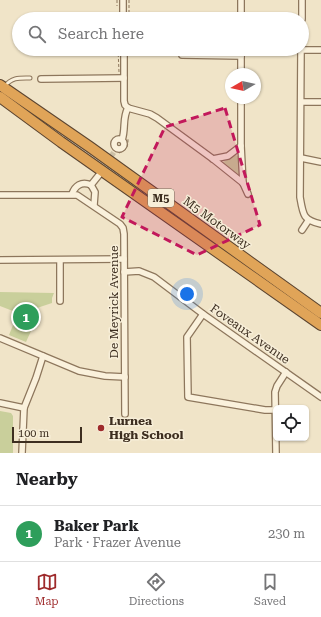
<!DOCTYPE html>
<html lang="en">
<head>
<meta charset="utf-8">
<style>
	:root { --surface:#fff; --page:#f2f2f2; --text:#202124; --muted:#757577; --line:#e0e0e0; --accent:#9e2a2b }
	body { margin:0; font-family:"Roboto Serif",serif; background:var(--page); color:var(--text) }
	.controls { position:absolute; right:12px; bottom:12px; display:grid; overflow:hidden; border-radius:6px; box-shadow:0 1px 3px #0004 }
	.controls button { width:36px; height:36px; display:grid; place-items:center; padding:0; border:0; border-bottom:1px solid var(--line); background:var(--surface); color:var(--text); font:20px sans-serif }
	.compass { position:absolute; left:225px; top:68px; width:36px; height:36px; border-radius:50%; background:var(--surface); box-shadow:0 1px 3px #0004; rotate:261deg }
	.scale { position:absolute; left:12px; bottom:10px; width:70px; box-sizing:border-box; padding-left:4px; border:2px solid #3d2e20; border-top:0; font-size:11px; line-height:14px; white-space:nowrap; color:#3d2e20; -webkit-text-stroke:3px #f7eed8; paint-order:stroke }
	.you { position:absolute; left:187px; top:294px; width:14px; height:14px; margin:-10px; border:3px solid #fff; border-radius:50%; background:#1a73e8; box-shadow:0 0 0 6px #1a73e833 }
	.badge { display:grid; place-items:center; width:26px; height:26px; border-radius:50%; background:var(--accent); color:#fff; font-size:13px; font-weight:700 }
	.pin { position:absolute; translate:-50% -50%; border:2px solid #fff; box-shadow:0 1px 4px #0006 }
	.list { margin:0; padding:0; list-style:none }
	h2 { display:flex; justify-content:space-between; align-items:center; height:52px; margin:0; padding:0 16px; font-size:17px }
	h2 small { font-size:13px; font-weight:400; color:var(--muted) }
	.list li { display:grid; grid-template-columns:26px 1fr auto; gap:12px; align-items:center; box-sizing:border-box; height:56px; padding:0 16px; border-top:1px solid var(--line) }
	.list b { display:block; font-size:15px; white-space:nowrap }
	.list p { margin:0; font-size:13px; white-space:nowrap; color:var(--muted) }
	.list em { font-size:13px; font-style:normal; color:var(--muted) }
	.icon { flex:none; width:22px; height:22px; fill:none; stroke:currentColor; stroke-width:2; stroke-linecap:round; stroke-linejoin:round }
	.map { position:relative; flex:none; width:321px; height:453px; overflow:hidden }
	.search { position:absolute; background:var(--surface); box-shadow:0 1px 3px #0004; left:12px; right:12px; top:12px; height:44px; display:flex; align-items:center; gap:10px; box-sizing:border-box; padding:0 14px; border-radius:22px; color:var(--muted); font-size:15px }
	.sheet { height:108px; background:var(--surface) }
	nav { display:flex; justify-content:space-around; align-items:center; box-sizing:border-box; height:56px; border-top:1px solid var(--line); background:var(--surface); font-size:11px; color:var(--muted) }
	nav a { display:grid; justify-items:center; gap:2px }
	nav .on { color:var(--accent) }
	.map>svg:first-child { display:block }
	.green { fill:#c9cf9b }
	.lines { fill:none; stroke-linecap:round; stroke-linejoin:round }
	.minor-tunnel { stroke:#ccc0a6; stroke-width:5.5; stroke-dasharray:5.5 3; stroke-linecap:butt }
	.service-casing { stroke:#8d765c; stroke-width:5 }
	.minor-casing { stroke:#8d765c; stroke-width:8 }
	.motorway-casing { stroke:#5b4430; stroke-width:12 }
	.path { stroke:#8d765c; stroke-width:1; stroke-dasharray:3 2; stroke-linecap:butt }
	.service { stroke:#faf1dc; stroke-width:3 }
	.minor { stroke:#faf1dc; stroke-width:5.5 }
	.motorway { stroke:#e0a458; stroke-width:10 }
	.marked { fill:#c2185b; fill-opacity:0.2; stroke:#c2185b; stroke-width:3; stroke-dasharray:8 5; stroke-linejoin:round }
	.poi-dot { fill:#9e2a2b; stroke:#f7eed8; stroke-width:1.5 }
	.labels { text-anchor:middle; stroke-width:3; stroke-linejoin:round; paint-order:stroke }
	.shield { fill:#f7eed8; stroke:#756857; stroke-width:1 }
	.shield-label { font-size:11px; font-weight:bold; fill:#3d2e20 }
	.street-label { font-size:12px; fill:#3d2e20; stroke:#f7eed8 }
	.poi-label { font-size:12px; font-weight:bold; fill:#3d2e20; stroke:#f7eed8; text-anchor:start }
</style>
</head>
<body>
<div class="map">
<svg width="321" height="453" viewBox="0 0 321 453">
	<rect width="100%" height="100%" fill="#f0e4c8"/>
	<g class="green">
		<path d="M236 155 239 157 240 176 239 177 223 163V162Z"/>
		<path d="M0 292 54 293 52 298V303L34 309 36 320 26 342 9 335 18 313 0 306Z"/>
		<path d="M0 411 11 413 13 416V453H0Z"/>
	</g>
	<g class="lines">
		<path class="minor-tunnel" d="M101 171 114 152"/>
		<defs>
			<path id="service" d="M5 86C12 77 20 78 30 78"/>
			<g id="minor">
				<path d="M123 0V19"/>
				<path d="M241 19V0"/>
				<path d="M302 19V0"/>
				<path d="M124 49V101L125 105 128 108"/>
				<path d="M301 49 300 197C303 215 303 220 321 224"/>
				<path d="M301 50H321"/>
				<path d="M182 55 241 56"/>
				<path d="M241 74V49"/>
				<path d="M41 79 124 78"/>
				<path d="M301 102H321"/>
				<path d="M128 108 150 114 157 118 213 159 243 183 248 194"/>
				<circle cx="119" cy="144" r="5"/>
				<path d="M122 140C126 129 122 118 128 108"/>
				<path d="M241 146 243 183"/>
				<path d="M301 158 321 162"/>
				<path d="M213 159 228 156 241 146V98"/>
				<path d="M91 185 95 192 94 205"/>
				<path d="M91 185 99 175"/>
				<path d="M72 194C75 186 81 181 91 185"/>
				<path d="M0 195H77L120 224 123 228 124 234 125 414"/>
				<path d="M302 230 308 221"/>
				<path d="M0 260 124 259"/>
				<path d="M60 260V301"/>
				<path d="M124 272 139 271 154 277 203 314 321 397"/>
				<path d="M203 314 187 337 188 397 265 410H275"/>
				<path d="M0 338 79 371 105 376 125 377"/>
				<path d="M0 403 24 408"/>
				<path d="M22 453 24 408 36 378 43 356"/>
				<path d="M276 453 275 392 277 386 286 372"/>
			</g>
			<g id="motorway">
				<path d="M0 85 90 147 321 313"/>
				<path d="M0 97 61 142 321 325"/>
			</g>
		</defs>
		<use href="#service" class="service-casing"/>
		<use href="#minor" class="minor-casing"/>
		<use href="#motorway" class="motorway-casing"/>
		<g class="path">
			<path d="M117 0V6"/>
			<path d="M129 0V19"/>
			<path d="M118 49 119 72"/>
			<path d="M119 153C127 150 128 147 128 139"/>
		</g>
		<use href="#service" class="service"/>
		<use href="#minor" class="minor"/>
		<use href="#motorway" class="motorway"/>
	</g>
	<path class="marked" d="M225 108 260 225 197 255 122 217 165 127Z"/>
	<circle class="poi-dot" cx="101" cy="428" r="4"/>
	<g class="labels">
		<rect class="shield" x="148" y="189" width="26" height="18" rx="3"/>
		<g class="shield-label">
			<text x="161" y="202">M5</text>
		</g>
		<g class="street-label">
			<text transform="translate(217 223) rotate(36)" y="4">M5 Motorway</text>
			<text transform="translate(114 302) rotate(-90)" y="4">De Meyrick Avenue</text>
			<text transform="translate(250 334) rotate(35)" y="4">Foveaux Avenue</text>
		</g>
		<g class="poi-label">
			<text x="109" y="425">Lurnea<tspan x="109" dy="14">High School</tspan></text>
		</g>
	</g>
</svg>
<div class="controls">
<button><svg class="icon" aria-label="locate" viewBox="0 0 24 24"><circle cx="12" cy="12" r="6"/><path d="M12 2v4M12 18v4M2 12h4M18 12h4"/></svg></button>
</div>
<svg class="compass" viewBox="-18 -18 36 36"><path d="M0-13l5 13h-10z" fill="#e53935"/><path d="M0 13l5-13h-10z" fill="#757577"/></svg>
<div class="scale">100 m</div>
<div class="you"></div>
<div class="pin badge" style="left:26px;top:317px;background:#2e9e5b">1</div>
<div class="search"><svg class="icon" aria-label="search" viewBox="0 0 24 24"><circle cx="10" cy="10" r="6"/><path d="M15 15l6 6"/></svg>Search here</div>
</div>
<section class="sheet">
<h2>Nearby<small></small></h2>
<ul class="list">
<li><span class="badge" style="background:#2e9e5b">1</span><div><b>Baker Park</b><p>Park · Frazer Avenue</p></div><em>230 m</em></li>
</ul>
</section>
<nav>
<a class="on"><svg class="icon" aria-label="map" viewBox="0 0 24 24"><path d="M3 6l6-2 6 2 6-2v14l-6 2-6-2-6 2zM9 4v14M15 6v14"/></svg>Map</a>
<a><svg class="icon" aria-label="directions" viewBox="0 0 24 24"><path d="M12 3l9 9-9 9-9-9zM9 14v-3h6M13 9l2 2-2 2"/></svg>Directions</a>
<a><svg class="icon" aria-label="saved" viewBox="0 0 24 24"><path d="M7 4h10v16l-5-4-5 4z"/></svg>Saved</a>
</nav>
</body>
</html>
